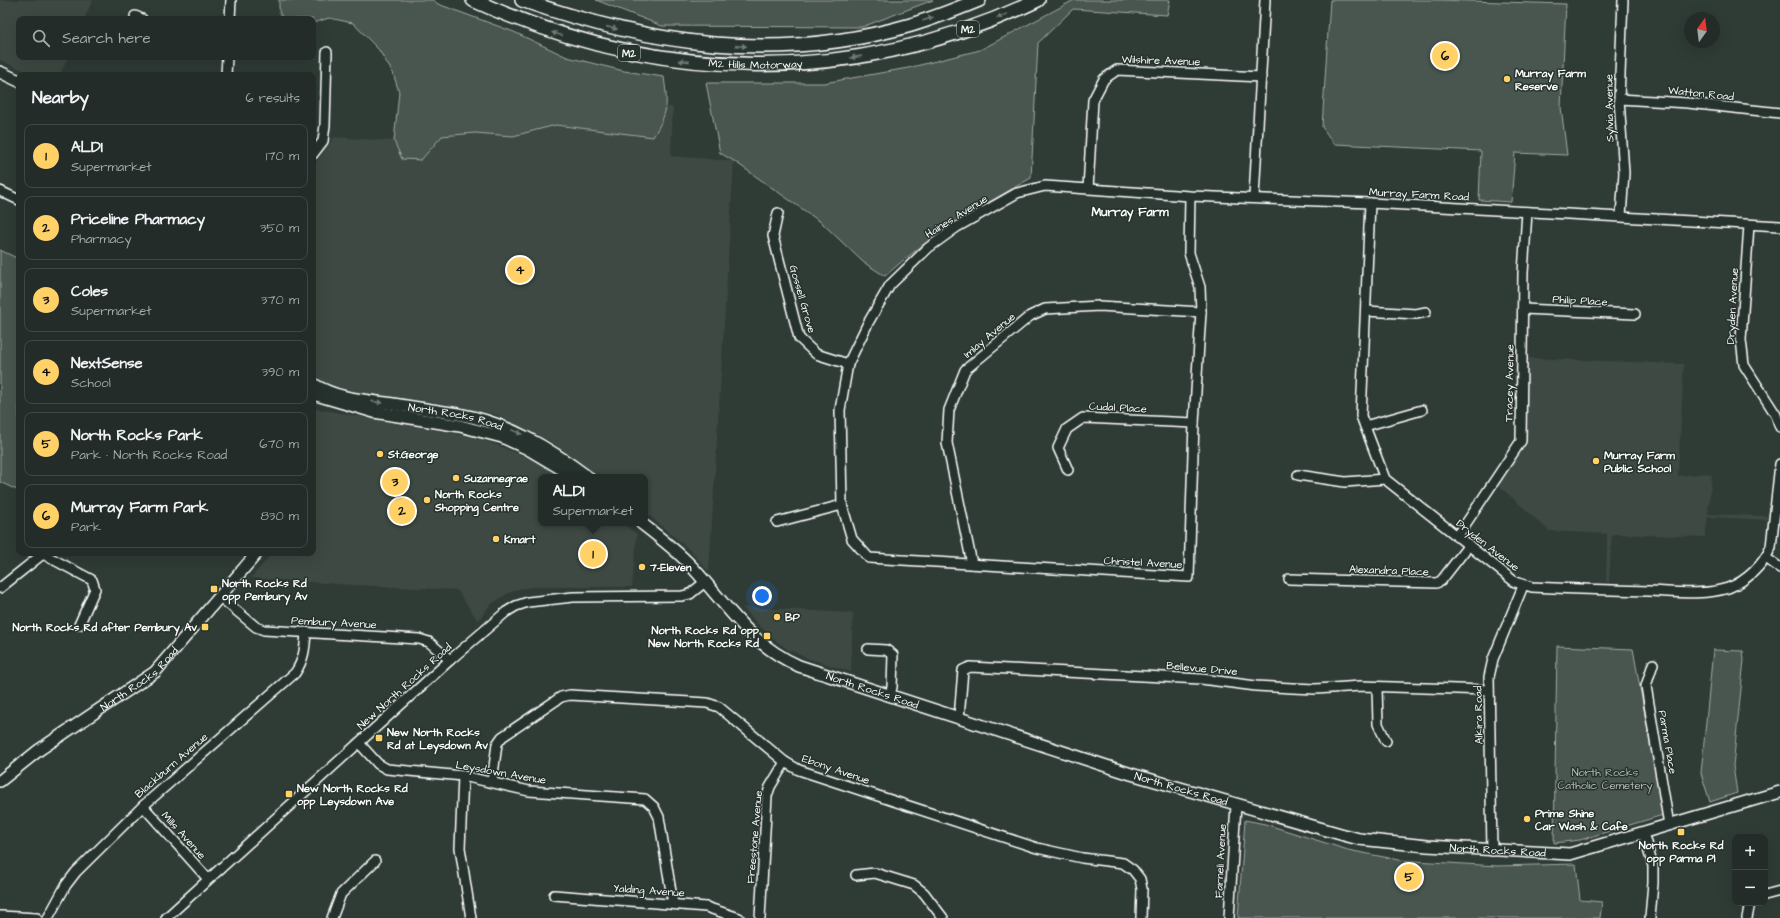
<!DOCTYPE html>
<html lang="en">
<head>
<meta charset="utf-8">
<style>
	:root { --surface:#232c28; --page:#2b3430; --text:#f1f3f6; --muted:#a3a7a8; --line:#404845; --accent:#ffd166 }
	body { margin:0; font-family:"Architects Daughter",sans-serif; background:var(--page); color:var(--text) }
	.controls { position:absolute; right:12px; bottom:12px; display:grid; overflow:hidden; border-radius:8px; box-shadow:0 4px 16px #0002 }
	.controls button { width:36px; height:36px; display:grid; place-items:center; padding:0; border:0; border-bottom:1px solid var(--line); background:var(--surface); color:var(--text); font:20px sans-serif }
	.compass { position:absolute; left:1684px; top:12px; width:36px; height:36px; border-radius:50%; background:var(--surface); box-shadow:0 4px 16px #0002; rotate:14deg }
	.you { position:absolute; left:762px; top:596px; width:14px; height:14px; margin:-10px; border:3px solid #fff; border-radius:50%; background:#1a73e8; box-shadow:0 0 0 6px #1a73e833 }
	.badge { display:grid; place-items:center; width:26px; height:26px; border-radius:50%; background:var(--accent); color:#111; font-size:13px; font-weight:700 }
	.pin { position:absolute; translate:-50% -50%; border:2px solid #fff; box-shadow:0 1px 4px #0006 }
	.popup { position:absolute; left:538px; top:474px; width:110px; height:52px; box-sizing:border-box; display:grid; place-content:center; border-radius:8px; background:var(--surface); filter:drop-shadow(0 1px 3px #0005); font-size:13px; white-space:nowrap; color:var(--muted) }
	.popup b { font-size:15px; color:var(--text) }
	.popup::after { content:''; position:absolute; left:50%; top:100%; margin-left:-8px; border:8px solid transparent; border-top-color:var(--surface) }
	.list { margin:0; padding:0; list-style:none }
	h2 { display:flex; justify-content:space-between; align-items:center; height:52px; margin:0; padding:0 16px; font-size:17px }
	h2 small { font-size:13px; font-weight:400; color:var(--muted) }
	.list li { display:grid; grid-template-columns:26px 1fr auto; gap:12px; align-items:center; box-sizing:border-box; height:64px; margin:0 8px 8px; padding:0 8px; border:1px solid var(--line); border-radius:8px }
	.list b { display:block; font-size:15px; white-space:nowrap }
	.list p { margin:0; font-size:13px; white-space:nowrap; color:var(--muted) }
	.list em { font-size:13px; font-style:normal; color:var(--muted) }
	.icon { flex:none; width:22px; height:22px; fill:none; stroke:currentColor; stroke-width:2; stroke-linecap:round; stroke-linejoin:round }
	.map { position:relative; flex:none; width:1780px; height:918px; overflow:hidden }
	.search { position:absolute; background:var(--surface); box-shadow:0 4px 16px #0002; left:16px; top:16px; width:300px; height:44px; display:flex; align-items:center; gap:10px; box-sizing:border-box; padding:0 14px; border-radius:8px; color:var(--muted); font-size:15px }
	.panel { position:absolute; background:var(--surface); box-shadow:0 4px 16px #0002; left:16px; top:72px; width:300px; height:484px; border-radius:8px }
	.map>svg:first-child { display:block }
	.built { fill:#3c4842 }
	.green { fill:#4a544f; stroke:#a4aaa7 }
	.lines { fill:none; stroke-linecap:round; stroke-linejoin:round }
	.minor-casing { stroke:#fff; stroke-width:12 }
	.major-casing { stroke:#fff; stroke-width:14 }
	.highway-casing { stroke:#fff; stroke-width:16 }
	.minor { stroke:#26332d; stroke-width:9 }
	.major { stroke:#26332d; stroke-width:11 }
	.highway { stroke:#26332d; stroke-width:13 }
	.oneway { fill:#727a76 }
	.poi-dot { fill:#ffd166; stroke:#26332d; stroke-width:1.5 }
	.labels { text-anchor:middle; stroke-width:3; stroke-linejoin:round; paint-order:stroke }
	.shield { fill:#26332d; stroke:#bec2c0; stroke-width:1 }
	.shield-label { font-size:10px; font-weight:bold; fill:#fff }
	.street-label { font-size:11px; fill:#fff; stroke:#26332d }
	.poi-label { font-size:11px; font-weight:bold; fill:#fff; stroke:#26332d; text-anchor:start }
	.park-label { font-size:11px; fill:#b7bbb9; stroke:#26332d }
	.neighbourhood-label { font-size:12px; font-weight:bold; fill:#fff; stroke:#26332d }
</style>
</head>
<body>
<div class="map">
<svg width="1780" height="918" viewBox="0 0 1780 918">
	<rect width="100%" height="100%" fill="#2f3b35"/>
	<filter id="ink" filterUnits="userSpaceOnUse"><feTurbulence type="fractalNoise" baseFrequency=".025" numOctaves="2"/><feDisplacementMap in="SourceGraphic" scale="8" xChannelSelector="R" yChannelSelector="G"/><feConvolveMatrix kernelMatrix="1 2 1 2 8 2 1 2 1" color-interpolation-filters="sRGB"/></filter>
	<g filter="url(#ink)">
		<g class="built">
			<path d="M0 0H93L84 19H19V57H68L60 75H34L0 60Z"/>
			<path d="M399 92 673 107 671 156 734 161 709 572 691 551 645 512V477H599L549 441 494 414 432 402 361 393 334 386 323 382 313 374V166L334 137 394 141Z"/>
			<path d="M1528 358 1684 364 1678 476 1707 473 1712 475 1708 514 1767 516 1768 520 1708 517 1705 537 1612 534 1609 582H1606L1607 534 1549 531 1497 484 1523 441Z"/>
			<path d="M313 408 479 438 527 457 562 477H541V523H623L637 534 632 587H534L519 589 507 594 490 605 478 621 457 590 352 585 251 578 272 553H313Z"/>
			<path d="M742 607 853 613 851 672 807 658 789 650 770 637Z"/>
		</g>
		<g class="green">
			<path d="M279 0H433L438 4 514 32 567 57 624 71 664 77C668 106 668 112 653 137L556 125 513 136 475 133 442 136 421 160 402 159 394 141 399 92 393 73 379 50 353 23 329 18 313 23V19H283L279 11Z"/>
			<path d="M596 0H933L862 27 662 26Z"/>
			<path d="M1074 0H1170L1167 15 1073 9 1038 43 1031 178C980 207 929 236 885 276L863 262 822 223 734 161 720 153 706 83H824L908 68 980 50Z"/>
			<path d="M1330 0H1438L1566 4 1561 107 1567 155 1515 153 1511 202 1479 200 1481 151 1334 144 1322 127Z"/>
			<path d="M0 250 19 259V491L0 482Z"/>
			<path d="M1557 646 1633 649 1663 815 1580 840 1554 843Z"/>
			<path d="M1713 650 1743 651 1744 660 1733 766 1737 793 1710 802 1701 773Z"/>
			<path d="M1245 820 1265 824 1348 850 1399 860 1497 866 1576 864 1580 900 1602 902 1600 918H1238Z"/>
		</g>
		<g class="lines">
			<defs>
				<g id="minor">
					<path d="M135 16 142 19"/>
					<path d="M230 19 231 0"/>
					<path d="M226 75 227 57"/>
					<path d="M1619 99 1688 103 1780 113"/>
					<path d="M313 154 323 141 325 125 327 52"/>
					<path d="M1088 189 1093 100 1104 79 1117 70 1261 77"/>
					<path d="M0 191 19 200"/>
					<path d="M1190 196 1189 253 1200 287 1201 312 1194 423 1189 577 869 558 852 539 842 505 840 410 848 364 868 323 890 285 928 248 957 227 1017 193 1045 186 1190 196 1370 203 1780 226"/>
					<path d="M1254 197 1265 0"/>
					<path d="M1370 203 1361 416 1385 479 1515 582 1532 587C1571 589 1610 590 1649 591 1674 592 1703 596 1728 588 1747 581 1763 565 1771 547L1780 464"/>
					<path d="M778 213 773 236 799 338 816 354 848 364"/>
					<path d="M1621 216 1624 173 1619 99 1623 0"/>
					<path d="M1749 225 1741 340 1744 365 1776 415 1780 427"/>
					<path d="M1523 309 1635 314"/>
					<path d="M1366 311 1416 314 1426 312"/>
					<path d="M1365 426 1422 410"/>
					<path d="M1068 470 1058 448 1067 429 1083 418 1194 423"/>
					<path d="M1298 475 1345 482 1385 479"/>
					<path d="M777 522 842 505"/>
					<path d="M1457 537 1521 441 1523 273 1527 212"/>
					<path d="M43 554 92 580 95 589 79 625"/>
					<path d="M1766 558 1780 568"/>
					<path d="M972 564 947 443 949 410 965 370 1030 316 1045 309 1099 306 1201 312"/>
					<path d="M1289 579 1436 583 1441 581 1469 545"/>
					<path d="M0 588 44 553"/>
					<path d="M220 597 256 627 264 630 419 639 429 642 450 660"/>
					<path d="M868 649 886 650 893 655 892 687 890 696"/>
					<path d="M1653 664 1646 686 1669 825"/>
					<path d="M1377 687 1378 724 1386 741"/>
					<path d="M959 718 963 670 970 667 1201 679 1256 686 1292 688 1316 689 1361 686 1488 690"/>
					<path d="M359 743 378 764 387 769 463 776 529 791 645 799 654 807 659 817 673 904"/>
					<path d="M463 776 460 848 471 918"/>
					<path d="M492 782 497 744 502 737 561 697 570 695 707 703 719 707 785 762 799 770 1037 848 1082 858 1123 863 1133 870 1140 879 1142 889 1141 918"/>
					<path d="M143 806 208 879"/>
					<path d="M1643 833 1653 866V883L1650 918"/>
					<path d="M1492 851 1489 677 1493 659 1523 586"/>
					<path d="M856 875 875 873 914 885 924 893 943 918"/>
					<path d="M554 895 706 907 739 918"/>
					<path d="M1765 895 1780 891"/>
					<path d="M0 916 37 918"/>
					<path d="M48 918 66 885 76 872 143 806 295 673C304 660 305 648 306 632"/>
					<path d="M166 918 450 660 506 612 516 606 528 602 573 597 682 596 690 594 705 582"/>
					<path d="M332 918 341 894 375 861"/>
					<path d="M760 918 767 796 770 787 785 762"/>
					<path d="M1229 918 1236 805"/>
					<path d="M1747 918 1750 903"/>
				</g>
				<g id="major">
					<path d="M0 72 19 81"/>
					<path id="s1" d="M313 384C336 398 360 400 386 403 410 407 434 410 458 414 508 423 548 447 588 477"/>
					<path d="M313 394 374 412 460 426 502 437 528 449 575 477"/>
					<path id="s2" d="M641 523C660 538 679 552 694 569 729 608 750 644 799 666L1131 774 1344 835 1359 839 1427 846 1570 854 1780 792"/>
					<path id="s3" d="M0 781 39 750 155 672 257 553"/>
				</g>
				<g id="highway">
					<path id="s4" d="M473 0C657 84 854 88 1038 0"/>
					<path d="M522 0C650 45 777 64 911 25 934 18 957 9 979 0"/>
				</g>
			</defs>
			<use href="#minor" class="minor-casing"/>
			<use href="#major" class="major-casing"/>
			<use href="#highway" class="highway-casing"/>
			<use href="#minor" class="minor"/>
			<use href="#major" class="major"/>
			<use href="#highway" class="highway"/>
		</g>
		<defs><path id="oneway-solid" d="M-6-.8H1V-3.2L6.5 0L1 3.2V.8H-6Z"/></defs>
		<g class="oneway">
			<use href="#oneway-solid" transform="translate(1002 16) rotate(157)"/>
			<use href="#oneway-solid" transform="translate(928 19) rotate(-19)"/>
			<use href="#oneway-solid" transform="translate(612 28) rotate(13)"/>
			<use href="#oneway-solid" transform="translate(557 34) rotate(-163)"/>
			<use href="#oneway-solid" transform="translate(741 46) rotate(2)"/>
			<use href="#oneway-solid" transform="translate(856 57) rotate(172)"/>
			<use href="#oneway-solid" transform="translate(684 61) rotate(-174)"/>
			<use href="#oneway-solid" transform="translate(377 402) rotate(7)"/>
			<use href="#oneway-solid" transform="translate(517 432) rotate(23)"/>
		</g>
	</g>
	<g class="poi-dot">
		<circle cx="1507" cy="79" r="4"/>
		<circle cx="380" cy="454" r="4"/>
		<circle cx="1596" cy="461" r="4"/>
		<circle cx="456" cy="478" r="4"/>
		<circle cx="427" cy="500" r="4"/>
		<circle cx="496" cy="539" r="4"/>
		<circle cx="642" cy="567" r="4"/>
		<rect x="210" y="585" width="8" height="8" rx="2"/>
		<circle cx="777" cy="617" r="4"/>
		<rect x="201" y="623" width="8" height="8" rx="2"/>
		<rect x="763" y="632" width="8" height="8" rx="2"/>
		<rect x="375" y="734" width="8" height="8" rx="2"/>
		<rect x="285" y="790" width="8" height="8" rx="2"/>
		<circle cx="1527" cy="819" r="4"/>
		<rect x="1677" y="828" width="8" height="8" rx="2"/>
	</g>
	<g class="labels">
		<g class="shield">
			<rect x="957" y="21" width="22" height="16" rx="3"/>
			<rect x="618" y="45" width="22" height="16" rx="3"/>
		</g>
		<g class="shield-label">
			<text x="968" y="33">M2</text>
			<text x="629" y="57">M2</text>
		</g>
		<g class="street-label">
			<text transform="translate(1161 60) rotate(2)" y="4">Wilshire Avenue</text>
			<text dy="4" stroke="none"><textPath href="#s4" startOffset="292">M2 Hills Motorway</textPath></text>
			<text transform="translate(1701 93) rotate(6)" y="4">Watton Road</text>
			<text transform="translate(1609 108) rotate(-91)" y="4">Sylvia Avenue</text>
			<text transform="translate(1419 194) rotate(3)" y="4">Murray Farm Road</text>
			<text transform="translate(956 216) rotate(-32)" y="4">Haines Avenue</text>
			<text transform="translate(803 299) rotate(74)" y="4">Gossell Grove</text>
			<text transform="translate(1580 300) rotate(3)" y="4">Philip Place</text>
			<text transform="translate(1732 306) rotate(-87)" y="4">Dryden Avenue</text>
			<text transform="translate(989 335) rotate(-40)" y="4">Imlay Avenue</text>
			<text transform="translate(1509 383) rotate(-89)" y="4">Tracey Avenue</text>
			<text transform="translate(1118 407) rotate(3)" y="4">Cudal Place</text>
			<text dy="4" stroke="none"><textPath href="#s1" startOffset="147">North Rocks Road</textPath></text>
			<text transform="translate(1488 545) rotate(38)" y="4">Dryden Avenue</text>
			<text transform="translate(1143 562) rotate(3)" y="4">Christel Avenue</text>
			<text transform="translate(1389 570) rotate(2)" y="4">Alexandra Place</text>
			<text transform="translate(334 622) rotate(3)" y="4">Pembury Avenue</text>
			<text transform="translate(1202 668) rotate(5)" y="4">Bellevue Drive</text>
			<text dy="4" stroke="none"><textPath href="#s3" startOffset="173">North Rocks Road</textPath></text>
			<text transform="translate(404 686) rotate(-42)" y="4">New North Rocks Road</text>
			<text dy="4" stroke="none"><textPath href="#s2" startOffset="292">North Rocks Road</textPath></text>
			<text transform="translate(1478 715) rotate(-91)" y="4">Alkira Road</text>
			<text transform="translate(1668 742) rotate(80)" y="4">Parma Place</text>
			<text transform="translate(171 765) rotate(-41)" y="4">Blackburn Avenue</text>
			<text transform="translate(836 769) rotate(19)" y="4">Ebony Avenue</text>
			<text transform="translate(501 772) rotate(10)" y="4">Leysdown Avenue</text>
			<text dy="4" stroke="none"><textPath href="#s2" startOffset="616">North Rocks Road</textPath></text>
			<text transform="translate(184 835) rotate(48)" y="4">Mills Avenue</text>
			<text transform="translate(754 837) rotate(-85)" y="4">Freestone Avenue</text>
			<text dy="4" stroke="none"><textPath href="#s2" startOffset="940">North Rocks Road</textPath></text>
			<text transform="translate(1220 861) rotate(-87)" y="4">Farnell Avenue</text>
			<text transform="translate(649 890) rotate(4)" y="4">Yalding Avenue</text>
		</g>
		<g class="poi-label">
			<text x="1515" y="77">Murray Farm<tspan x="1515" dy="13">Reserve</tspan></text>
			<text x="388" y="458">St.George</text>
			<text x="1604" y="459">Murray Farm<tspan x="1604" dy="13">Public School</tspan></text>
			<text x="464" y="482">Suzannegrae</text>
			<text x="435" y="498">North Rocks<tspan x="435" dy="13">Shopping Centre</tspan></text>
			<text x="504" y="543">Kmart</text>
			<text x="650" y="571">7-Eleven</text>
			<text x="222" y="587">North Rocks Rd<tspan x="222" dy="13">opp Pembury Av</tspan></text>
			<text x="785" y="621">BP</text>
			<text x="197" y="631" text-anchor="end">North Rocks Rd after Pembury Av</text>
			<text x="759" y="634" text-anchor="end">North Rocks Rd opp<tspan x="759" dy="13">New North Rocks Rd</tspan></text>
			<text x="387" y="736">New North Rocks<tspan x="387" dy="13">Rd at Leysdown Av</tspan></text>
			<text x="297" y="792">New North Rocks Rd<tspan x="297" dy="13">opp Leysdown Ave</tspan></text>
			<text x="1535" y="817">Prime Shine<tspan x="1535" dy="13">Car Wash &amp; Cafe</tspan></text>
			<text x="1681" y="849" text-anchor="middle">North Rocks Rd<tspan x="1681" dy="13">opp Parma Pl</tspan></text>
		</g>
		<g class="park-label">
			<text x="1605" y="776">North Rocks<tspan x="1605" dy="13">Catholic Cemetery</tspan></text>
		</g>
		<g class="neighbourhood-label">
			<text x="1130" y="216">Murray Farm</text>
		</g>
	</g>
</svg>
<div class="controls">
<button>+</button>
<button>−</button>
</div>
<svg class="compass" viewBox="-18 -18 36 36"><path d="M0-13l5 13h-10z" fill="#e53935"/><path d="M0 13l5-13h-10z" fill="#a3a7a8"/></svg>
<div class="you"></div>
<div class="pin badge" style="left:593px;top:554px">1</div>
<div class="popup"><b>ALDI</b>Supermarket</div>
<div class="pin badge" style="left:402px;top:511px">2</div>
<div class="pin badge" style="left:395px;top:482px">3</div>
<div class="pin badge" style="left:520px;top:270px">4</div>
<div class="pin badge" style="left:1409px;top:877px">5</div>
<div class="pin badge" style="left:1445px;top:56px">6</div>
<div class="search"><svg class="icon" aria-label="search" viewBox="0 0 24 24"><circle cx="10" cy="10" r="6"/><path d="M15 15l6 6"/></svg>Search here</div>
<section class="panel">
<h2>Nearby<small>6 results</small></h2>
<ul class="list">
<li><span class="badge">1</span><div><b>ALDI</b><p>Supermarket</p></div><em>170 m</em></li>
<li><span class="badge">2</span><div><b>Priceline Pharmacy</b><p>Pharmacy</p></div><em>350 m</em></li>
<li><span class="badge">3</span><div><b>Coles</b><p>Supermarket</p></div><em>370 m</em></li>
<li><span class="badge">4</span><div><b>NextSense</b><p>School</p></div><em>390 m</em></li>
<li><span class="badge">5</span><div><b>North Rocks Park</b><p>Park · North Rocks Road</p></div><em>670 m</em></li>
<li><span class="badge">6</span><div><b>Murray Farm Park</b><p>Park</p></div><em>830 m</em></li>
</ul>
</section>
</div>
</body>
</html>
